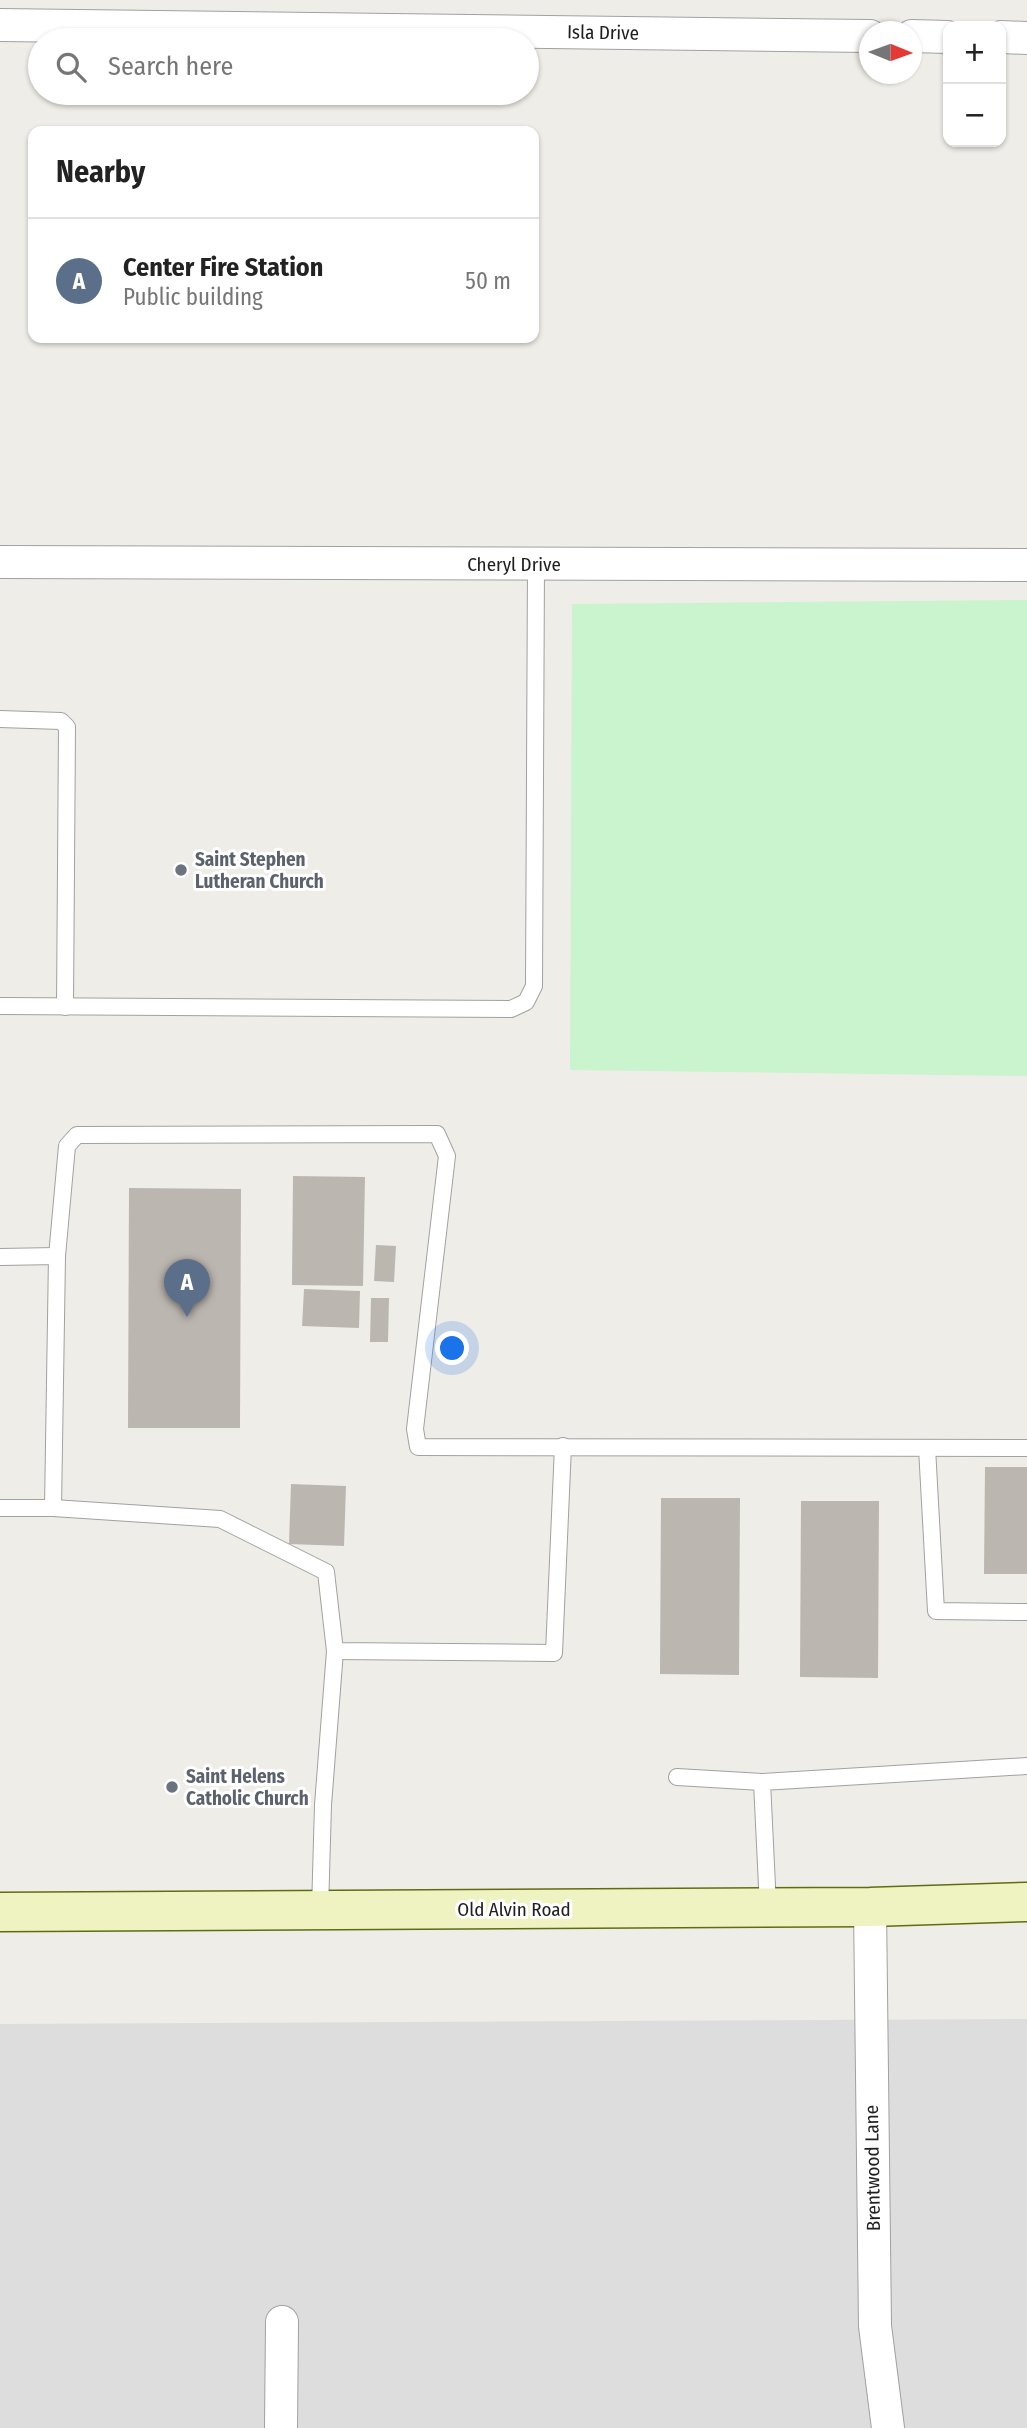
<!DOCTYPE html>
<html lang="en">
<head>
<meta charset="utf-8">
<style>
	:root { --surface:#fff; --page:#f2f2f2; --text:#222; --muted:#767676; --line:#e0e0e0; --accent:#b91916 }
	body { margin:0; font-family:"Fira Sans Condensed",sans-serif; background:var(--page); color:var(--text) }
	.controls { position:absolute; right:21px; top:21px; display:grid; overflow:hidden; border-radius:14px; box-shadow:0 2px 5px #0004 }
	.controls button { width:63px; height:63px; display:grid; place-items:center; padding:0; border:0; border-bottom:2px solid var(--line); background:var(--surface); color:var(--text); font:35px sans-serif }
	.compass { position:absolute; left:859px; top:21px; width:63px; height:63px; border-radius:50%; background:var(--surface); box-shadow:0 2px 5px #0004; rotate:91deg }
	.you { position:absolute; left:453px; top:1349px; width:24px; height:24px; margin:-18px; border:5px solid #fff; border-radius:50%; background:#1a73e8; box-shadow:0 0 0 10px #1a73e833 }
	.badge { display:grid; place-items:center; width:46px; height:46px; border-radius:50%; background:var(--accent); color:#fff; font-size:23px; font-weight:700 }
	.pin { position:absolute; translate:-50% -58px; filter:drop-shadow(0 2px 4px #0008) }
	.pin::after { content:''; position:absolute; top:37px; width:24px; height:21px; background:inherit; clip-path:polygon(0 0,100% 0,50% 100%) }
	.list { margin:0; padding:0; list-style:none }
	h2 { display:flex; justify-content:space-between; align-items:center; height:91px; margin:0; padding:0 28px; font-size:30px }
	h2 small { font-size:23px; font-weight:400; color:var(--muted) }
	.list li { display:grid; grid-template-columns:46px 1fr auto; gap:21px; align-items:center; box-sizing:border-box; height:126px; padding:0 28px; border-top:2px solid var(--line) }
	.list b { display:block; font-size:26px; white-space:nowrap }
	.list p { margin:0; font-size:23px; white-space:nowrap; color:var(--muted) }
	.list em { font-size:23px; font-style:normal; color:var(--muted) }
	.icon { flex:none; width:38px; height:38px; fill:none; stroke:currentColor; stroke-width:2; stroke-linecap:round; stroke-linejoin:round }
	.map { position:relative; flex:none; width:1027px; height:2428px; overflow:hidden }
	.search { position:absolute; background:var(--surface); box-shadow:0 2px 5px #0004; left:28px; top:28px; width:511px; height:77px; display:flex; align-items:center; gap:18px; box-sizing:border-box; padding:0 24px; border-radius:38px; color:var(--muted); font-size:26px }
	.panel { position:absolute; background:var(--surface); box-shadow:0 2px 5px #0004; left:28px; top:126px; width:511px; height:217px; border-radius:14px }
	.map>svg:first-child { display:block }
	.residential { fill:#dedddd }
	.park { fill:#c9f4ce }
	.building { fill:#bcb6b0 }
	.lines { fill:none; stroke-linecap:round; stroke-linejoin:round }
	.lane-casing { stroke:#a1a1a1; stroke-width:18 }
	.street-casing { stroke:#a1a1a1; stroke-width:34 }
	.secondary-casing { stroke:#616c11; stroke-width:41 }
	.lane { stroke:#fff; stroke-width:16 }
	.street { stroke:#fff; stroke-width:32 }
	.secondary { stroke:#eff3c1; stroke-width:38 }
	.worship-dot { fill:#6b7280; stroke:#fff; stroke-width:2.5 }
	.labels { text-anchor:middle; stroke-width:6; stroke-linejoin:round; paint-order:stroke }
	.street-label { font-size:19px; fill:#202020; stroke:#fff }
	.worship-label { font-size:19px; font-weight:bold; fill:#5b616d; stroke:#fff; text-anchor:start }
</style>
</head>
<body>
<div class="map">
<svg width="1027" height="2428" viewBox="0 0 1027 2428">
	<rect width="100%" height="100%" fill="#efede7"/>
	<path class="residential" d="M1027 2019V2428H0V2024Z"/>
	<path class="park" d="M1027 600V1076L570 1070 572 604Z"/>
	<g class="building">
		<path d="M293 1176 365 1177 363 1286 292 1285Z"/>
		<path d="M129 1188 241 1189 240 1428H128Z"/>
		<path d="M376 1245 396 1246 394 1282 374 1281Z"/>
		<path d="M304 1289 360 1291 359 1328 302 1326Z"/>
		<path d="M371 1298H389L388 1342H370Z"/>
		<path d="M985 1467H1027V1574H984Z"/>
		<path d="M291 1484 346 1486 344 1546 289 1544Z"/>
		<path d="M661 1498H740L739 1675 660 1674Z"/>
		<path d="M801 1501H879L878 1678 800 1677Z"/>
	</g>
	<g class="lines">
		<defs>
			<g id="lane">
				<path d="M0 719 61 721 67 727 65 1007"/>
				<path d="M0 1006 511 1009 526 1002 534 986 536 564"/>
				<path d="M57 1256 67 1146 77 1135 437 1134 447 1156 415 1429 418 1447 1027 1448"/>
				<path d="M0 1257 57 1256 53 1508H0"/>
				<path d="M927 1448 936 1611 1027 1612"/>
				<path d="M53 1508 220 1519 326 1572 335 1651 554 1653 563 1446"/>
				<path d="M677 1777 762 1782"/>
				<path d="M768 1907 762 1782 1027 1766"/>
				<path d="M320 1910 323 1805 335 1651"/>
			</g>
			<g id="street">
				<path d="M0 25 870 36"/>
				<path d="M912 36 948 37"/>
				<path d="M1001 37 1027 38"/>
				<path d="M0 562 1027 565"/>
				<path d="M870 1907 875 2326 888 2428"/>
				<path d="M281 2428 282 2322"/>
			</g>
			<path id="secondary" d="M0 1912 870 1907 1027 1902"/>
		</defs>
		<use href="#lane" class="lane-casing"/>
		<use href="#street" class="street-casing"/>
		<use href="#secondary" class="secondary-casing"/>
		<use href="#lane" class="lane"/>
		<use href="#street" class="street"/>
		<use href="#secondary" class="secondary"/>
	</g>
	<g class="worship-dot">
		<circle cx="181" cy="870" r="7"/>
		<circle cx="172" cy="1787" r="7"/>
	</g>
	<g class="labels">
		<g class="street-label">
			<text transform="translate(603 32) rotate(1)" y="7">Isla Drive</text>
			<text x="514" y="571">Cheryl Drive</text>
			<text x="514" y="1916">Old Alvin Road</text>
			<text transform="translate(872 2168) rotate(-91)" y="7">Brentwood Lane</text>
		</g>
		<g class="worship-label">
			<text x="195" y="866">Saint Stephen<tspan x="195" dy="22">Lutheran Church</tspan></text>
			<text x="186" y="1783">Saint Helens<tspan x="186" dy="22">Catholic Church</tspan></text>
		</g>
	</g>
</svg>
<div class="controls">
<button>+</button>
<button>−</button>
</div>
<svg class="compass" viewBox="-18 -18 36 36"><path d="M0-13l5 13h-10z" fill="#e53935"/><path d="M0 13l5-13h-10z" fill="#767676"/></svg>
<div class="you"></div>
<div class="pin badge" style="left:187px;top:1317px;background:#5c6f8a">A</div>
<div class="search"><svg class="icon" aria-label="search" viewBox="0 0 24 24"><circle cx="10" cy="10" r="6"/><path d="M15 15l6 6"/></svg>Search here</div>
<section class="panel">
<h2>Nearby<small></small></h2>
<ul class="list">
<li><span class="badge" style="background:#5c6f8a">A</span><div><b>Center Fire Station</b><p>Public building</p></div><em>50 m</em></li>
</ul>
</section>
</div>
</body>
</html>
